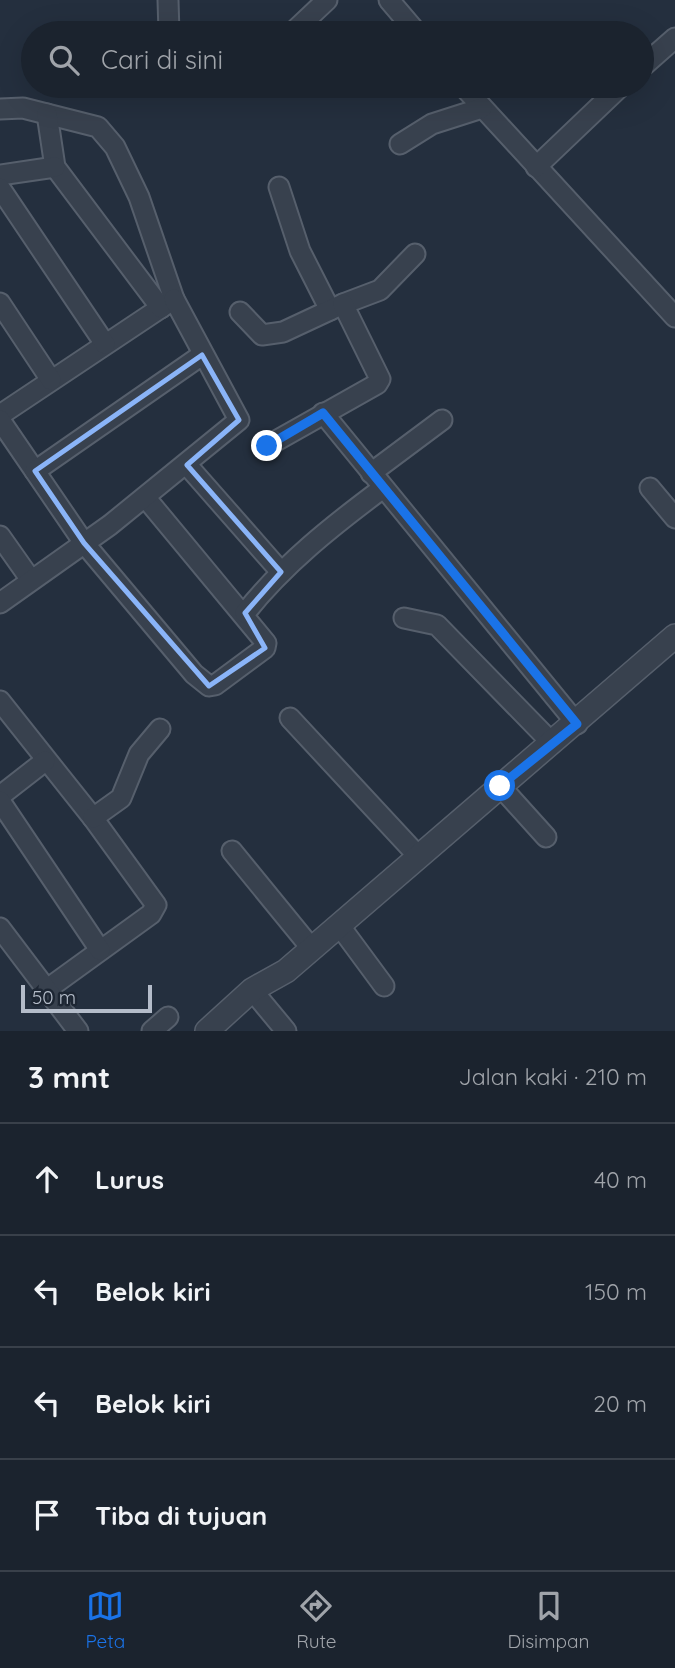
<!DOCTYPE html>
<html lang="id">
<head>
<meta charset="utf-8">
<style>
	:root { --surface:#1b232e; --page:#282f3a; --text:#f1f3f6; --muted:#a0a4aa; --line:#39404a; --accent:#1a73e8 }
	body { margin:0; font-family:Quicksand,sans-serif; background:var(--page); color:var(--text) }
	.scale { position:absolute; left:21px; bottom:18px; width:131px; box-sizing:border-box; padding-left:7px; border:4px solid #b4bcc9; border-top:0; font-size:19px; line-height:24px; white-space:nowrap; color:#b4bcc9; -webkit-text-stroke:5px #1d2633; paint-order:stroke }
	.stop { position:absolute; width:21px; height:21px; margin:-16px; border:5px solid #1a73e8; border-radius:50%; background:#fff }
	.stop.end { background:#1a73e8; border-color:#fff; box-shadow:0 2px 7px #0008 }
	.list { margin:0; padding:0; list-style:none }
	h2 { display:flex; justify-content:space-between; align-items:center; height:91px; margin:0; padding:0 28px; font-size:30px }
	h2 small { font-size:23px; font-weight:400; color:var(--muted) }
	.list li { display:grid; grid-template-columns:46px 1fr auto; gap:21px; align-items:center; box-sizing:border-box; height:112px; padding:0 28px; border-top:2px solid var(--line) }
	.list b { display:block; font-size:26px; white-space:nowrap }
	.list em { font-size:23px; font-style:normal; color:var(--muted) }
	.icon { flex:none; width:38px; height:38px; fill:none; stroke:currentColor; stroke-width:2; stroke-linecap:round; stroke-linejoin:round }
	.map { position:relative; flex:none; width:675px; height:1031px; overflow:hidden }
	.search { position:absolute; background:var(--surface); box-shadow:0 7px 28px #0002; left:21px; right:21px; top:21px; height:77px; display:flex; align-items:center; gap:18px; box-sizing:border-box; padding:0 24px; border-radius:38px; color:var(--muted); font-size:26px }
	.sheet { height:539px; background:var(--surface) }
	nav { display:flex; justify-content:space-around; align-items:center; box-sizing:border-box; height:98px; border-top:2px solid var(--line); background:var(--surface); font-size:19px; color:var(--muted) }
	nav a { display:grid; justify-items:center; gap:4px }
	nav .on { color:var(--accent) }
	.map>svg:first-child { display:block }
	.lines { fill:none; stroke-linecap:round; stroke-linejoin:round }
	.minor-casing { stroke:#565f6c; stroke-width:23 }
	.tertiary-casing { stroke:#565f6c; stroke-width:26 }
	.minor { stroke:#38414e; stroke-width:19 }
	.tertiary { stroke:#38414e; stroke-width:23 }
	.route { stroke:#1a73e8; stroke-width:9 }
	.marked { fill:none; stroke:#8ab4f8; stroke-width:5; stroke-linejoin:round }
</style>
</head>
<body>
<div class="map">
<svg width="675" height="1031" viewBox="0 0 675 1031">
	<rect width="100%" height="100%" fill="#242f3e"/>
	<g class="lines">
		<defs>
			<g id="minor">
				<path d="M168 0 169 33"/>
				<path d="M389 0 417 33"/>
				<path d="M292 33 327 0"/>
				<path d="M642 67 675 38"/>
				<path d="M463 86 675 317"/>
				<path d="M0 109 23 108 98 127 115 147 139 197 174 299 0 415"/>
				<path d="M47 114 55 167 161 308"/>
				<path d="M400 144 432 124 482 108"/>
				<path d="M536 167 621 86"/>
				<path d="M0 175 55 167"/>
				<path d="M279 187 300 251 330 310"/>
				<path d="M0 188 105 344"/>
				<path d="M0 303 51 380"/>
				<path d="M240 312 262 335 283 332 343 304 380 290 415 254"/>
				<path d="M323 413 577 724"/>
				<path d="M0 420 84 543 194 674 209 686 215 685 265 648 266 643 145 497"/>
				<path d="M267 446 377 384 380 379 343 304"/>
				<path d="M187 465 281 572"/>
				<path d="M35 471 202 355"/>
				<path d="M371 473 442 420"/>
				<path d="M650 488 675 518"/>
				<path d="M0 536 31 580"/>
				<path d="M0 603 110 525 239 420 174 299"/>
				<path d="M245 613C284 564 332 526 383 488"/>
				<path d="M404 618 437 625 552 743"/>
				<path d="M0 701 93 818 156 905 151 914 46 990"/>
				<path d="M290 718 419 857"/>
				<path d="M500 786 546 837"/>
				<path d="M0 796 45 761"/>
				<path d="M0 801 100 950"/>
				<path d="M93 818 121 798 139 754 160 729"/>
				<path d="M232 851 312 949"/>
				<path d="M339 925 384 986"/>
				<path d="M0 928 78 1031"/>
				<path d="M252 990 286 1031"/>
				<path d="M152 1031 168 1017"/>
			</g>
			<path id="tertiary" d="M207 1031 252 990 286 971 675 636"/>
		</defs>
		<use href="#minor" class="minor-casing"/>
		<use href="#tertiary" class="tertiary-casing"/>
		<use href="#minor" class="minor"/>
		<use href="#tertiary" class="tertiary"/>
	</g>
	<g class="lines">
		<path class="route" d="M267 446 323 413 577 724 500 786"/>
	</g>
	<path class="marked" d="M202 355 239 420 187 465 281 572 245 613 265 648 209 686 84 543 35 471Z"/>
</svg>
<div class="scale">50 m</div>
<div class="stop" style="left:500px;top:786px"></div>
<div class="stop end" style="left:267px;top:446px"></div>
<div class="search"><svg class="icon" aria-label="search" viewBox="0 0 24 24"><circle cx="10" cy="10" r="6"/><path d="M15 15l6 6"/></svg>Cari di sini</div>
</div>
<section class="sheet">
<h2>3 mnt<small>Jalan kaki · 210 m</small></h2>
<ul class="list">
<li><svg class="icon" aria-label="ahead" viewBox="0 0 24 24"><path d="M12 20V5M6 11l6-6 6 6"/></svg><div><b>Lurus</b></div><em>40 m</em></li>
<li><svg class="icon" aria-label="left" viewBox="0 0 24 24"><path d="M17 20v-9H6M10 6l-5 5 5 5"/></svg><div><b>Belok kiri</b></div><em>150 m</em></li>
<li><svg class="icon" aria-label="left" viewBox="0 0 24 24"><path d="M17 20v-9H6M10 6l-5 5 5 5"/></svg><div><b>Belok kiri</b></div><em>20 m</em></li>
<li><svg class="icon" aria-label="arrive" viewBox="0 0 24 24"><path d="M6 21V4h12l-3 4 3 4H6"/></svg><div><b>Tiba di tujuan</b></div></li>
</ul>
</section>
<nav>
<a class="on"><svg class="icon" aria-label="map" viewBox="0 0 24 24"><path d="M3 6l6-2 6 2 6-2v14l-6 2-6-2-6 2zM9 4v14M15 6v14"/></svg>Peta</a>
<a><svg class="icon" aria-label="directions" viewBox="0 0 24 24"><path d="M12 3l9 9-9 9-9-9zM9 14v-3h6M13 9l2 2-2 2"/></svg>Rute</a>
<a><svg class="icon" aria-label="saved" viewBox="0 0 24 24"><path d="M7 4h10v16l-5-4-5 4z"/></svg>Disimpan</a>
</nav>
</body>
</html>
